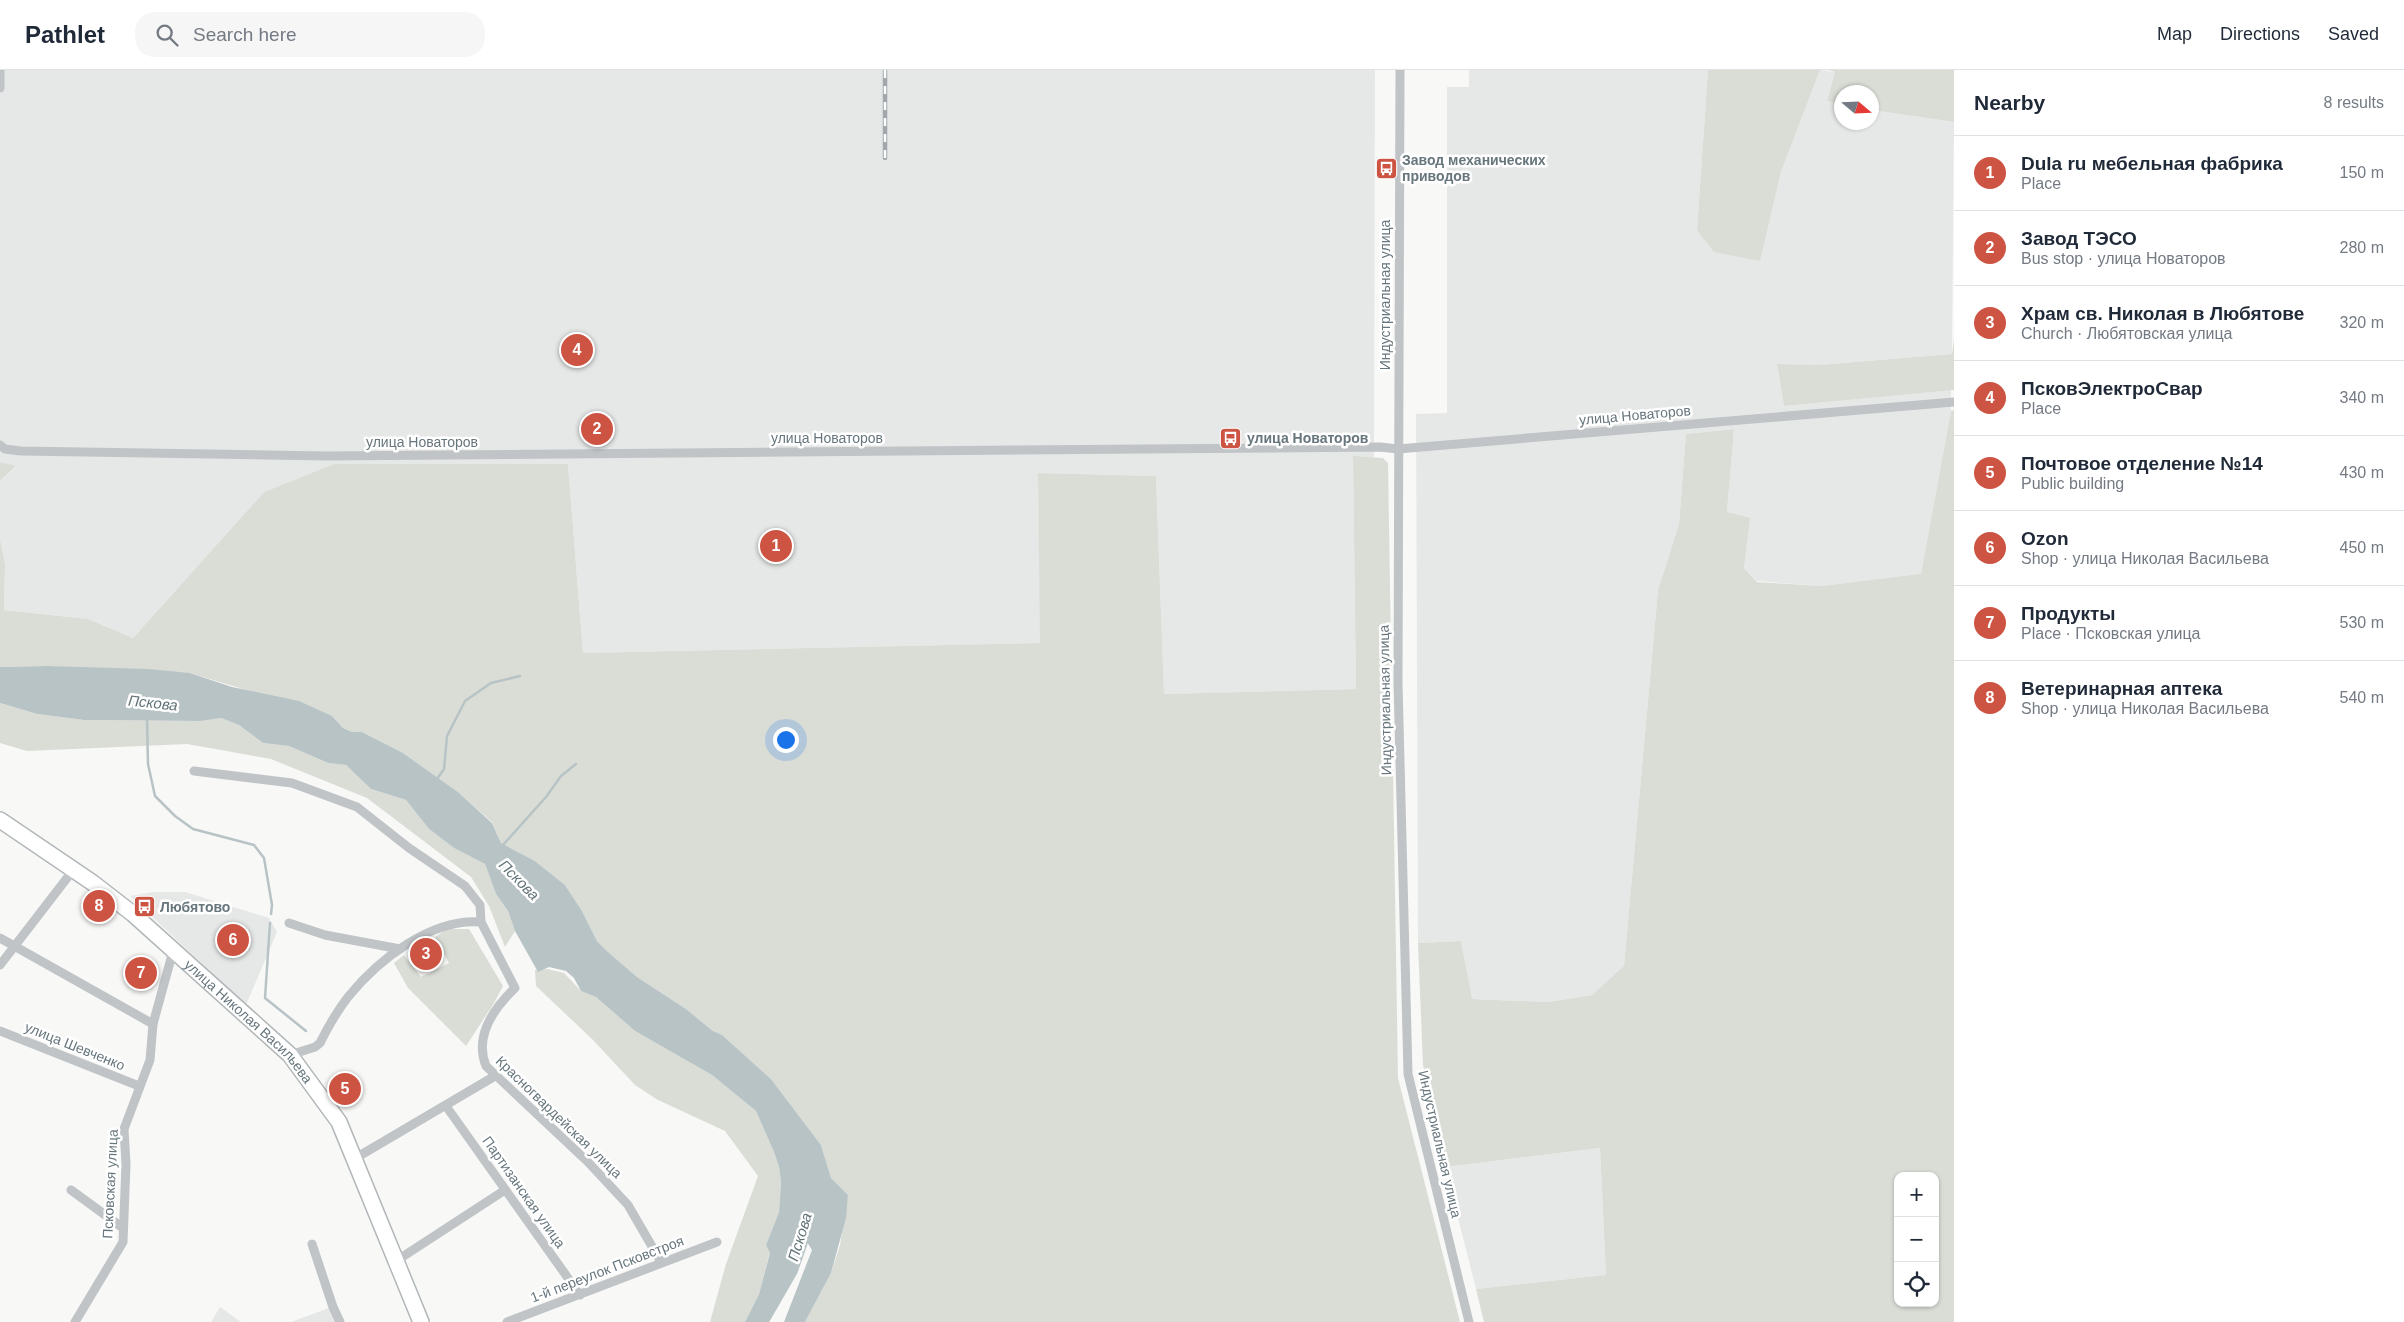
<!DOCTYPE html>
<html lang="en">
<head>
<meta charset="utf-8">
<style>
	:root { --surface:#fff; --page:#f6f6f7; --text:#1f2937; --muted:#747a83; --line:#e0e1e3; --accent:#cd5442 }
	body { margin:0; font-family:Helvetica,sans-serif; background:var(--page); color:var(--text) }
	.controls { position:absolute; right:15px; bottom:15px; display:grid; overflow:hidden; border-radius:10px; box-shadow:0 1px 4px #0004 }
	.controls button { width:45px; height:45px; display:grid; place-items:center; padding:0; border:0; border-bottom:1px solid var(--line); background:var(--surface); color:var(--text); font:25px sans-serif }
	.compass { position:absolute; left:1834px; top:15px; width:45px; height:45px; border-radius:50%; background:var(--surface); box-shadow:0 1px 4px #0004; rotate:109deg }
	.you { position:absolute; left:785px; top:669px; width:18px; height:18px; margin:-12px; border:4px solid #fff; border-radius:50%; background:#1a73e8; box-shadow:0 0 0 8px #1a73e833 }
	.badge { display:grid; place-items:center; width:32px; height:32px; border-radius:50%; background:var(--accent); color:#fff; font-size:16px; font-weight:700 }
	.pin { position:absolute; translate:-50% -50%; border:2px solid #fff; box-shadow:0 1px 5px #0006 }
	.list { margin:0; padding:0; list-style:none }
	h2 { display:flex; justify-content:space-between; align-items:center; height:65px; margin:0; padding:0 20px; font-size:21px }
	h2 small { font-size:16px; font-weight:400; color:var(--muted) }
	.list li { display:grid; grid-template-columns:32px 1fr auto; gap:15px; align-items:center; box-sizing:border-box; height:75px; padding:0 20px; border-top:1px solid var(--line) }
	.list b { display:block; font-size:19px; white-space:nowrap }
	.list p { margin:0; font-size:16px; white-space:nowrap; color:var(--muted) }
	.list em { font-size:16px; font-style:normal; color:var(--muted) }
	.icon { flex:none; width:28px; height:28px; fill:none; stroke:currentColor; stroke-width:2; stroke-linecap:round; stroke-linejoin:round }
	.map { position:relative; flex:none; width:1954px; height:1252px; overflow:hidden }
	header { display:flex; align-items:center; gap:30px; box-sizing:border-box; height:70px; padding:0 25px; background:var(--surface); border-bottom:1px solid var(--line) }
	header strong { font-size:24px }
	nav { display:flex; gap:28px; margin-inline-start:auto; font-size:18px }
	.search { width:350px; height:45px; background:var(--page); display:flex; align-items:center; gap:12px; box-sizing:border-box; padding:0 18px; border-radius:20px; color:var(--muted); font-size:19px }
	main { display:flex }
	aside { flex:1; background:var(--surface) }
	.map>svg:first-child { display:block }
	.built { fill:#e6e8e7 }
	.green { fill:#d9ddd6; fill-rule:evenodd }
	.water { fill:#b8c3c6 }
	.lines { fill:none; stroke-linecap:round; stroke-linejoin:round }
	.stream { stroke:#b8c3c6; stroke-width:2.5 }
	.river { stroke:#b8c3c6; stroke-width:16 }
	.primary-casing { stroke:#b2b7b9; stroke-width:18 }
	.street { stroke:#c0c4c7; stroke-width:9 }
	.primary { stroke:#fff; stroke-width:15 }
	.rail-casing { stroke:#a1a7ab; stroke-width:4.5 }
	.rail { stroke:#fff; stroke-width:2.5; stroke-dasharray:8; stroke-linecap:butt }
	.labels { text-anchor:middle; stroke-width:5; stroke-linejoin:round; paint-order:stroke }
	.poi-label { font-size:14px; font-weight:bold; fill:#67767d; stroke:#fff; text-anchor:start }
	.street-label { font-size:14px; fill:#67767d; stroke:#fff }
	.water-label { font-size:15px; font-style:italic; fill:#627478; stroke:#fff }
</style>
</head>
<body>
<header>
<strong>Pathlet</strong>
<div class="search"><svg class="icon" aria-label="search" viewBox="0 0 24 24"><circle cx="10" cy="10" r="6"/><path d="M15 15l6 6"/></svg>Search here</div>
<nav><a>Map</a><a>Directions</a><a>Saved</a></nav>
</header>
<main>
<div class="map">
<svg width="1954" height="1252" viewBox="0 0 1954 1252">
	<rect width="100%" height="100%" fill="#f8f8f7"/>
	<g class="built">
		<path d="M0 0H1375L1374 387H1353L1356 619 1164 624 1156 406 1038 403 1041 573 583 583 568 394H335L264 422 133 568 88 549 4 540 5 494 0 469V411L16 397 0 392Z"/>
		<path d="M1469 0H1708L1697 160 1760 190 1781 102 1820 0 1835 2 1827 31 1841 34 1842 52H1872V40L1954 52 1952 284 1818 295 1777 294 1784 336 1951 320V341L1921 505 1821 516 1757 511 1744 498 1749 449 1727 442 1734 359 1686 364 1679 454 1658 520 1624 897 1592 925 1548 932 1471 929 1461 871 1418 873 1416 344 1447 343V17H1469Z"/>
		<path d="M153 822H185L269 848 277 862 246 935 130 826Z"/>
		<path d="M1600 1078 1606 1205 1476 1219 1445 1097Z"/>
		<path d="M220 1237 241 1252H211Z"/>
		<path d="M329 1238 337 1252H291Z"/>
	</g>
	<g class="green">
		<path d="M1708 0H1820L1781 102 1760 191 1714 182 1697 160Z"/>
		<path d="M1829 0H1954V52L1872 40V22H1842L1841 34 1827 31 1835 2Z"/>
		<path d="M1954 269V320L1784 336 1777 294 1818 295 1952 284Z"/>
		<path d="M1954 340V1252H1484L1476 1219 1606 1205 1600 1078 1445 1097 1423 995 1418 873 1461 871 1472 929 1548 932 1592 925 1624 896 1658 520 1679 454 1686 364 1734 359 1727 442 1750 448 1744 498 1757 512 1821 516 1921 504 1951 341ZM1898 1106H1935V1233H1898Z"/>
		<path d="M1353 386 1383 388 1388 393 1398 1008 1460 1252H805L831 1203 840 1175 848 1125 831 1108 821 1075 771 1009 722 965 713 961 686 939 637 907 608 882 597 871 582 841 565 815 535 791 501 773 492 752 458 722 403 683 362 662H352L343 658 332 646 190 603 48 596 0 597V469L5 494 4 540 88 549 133 568 264 422 334 394H568L583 583 1040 573 1038 403 1156 406 1164 624 1356 619Z"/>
		<path d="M0 392 16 396 0 411Z"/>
		<path d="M0 633 37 644 84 650 201 651 221 648 239 655 263 673 289 676 328 693 346 695 371 719 406 730 429 759 454 778 485 794 496 824 508 841 515 861 505 877 489 836 471 807 367 728 271 689 187 674 27 681 0 673Z"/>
		<path d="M447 859H469L503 916 494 933 466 976 408 918 394 893 404 885 421 907 449 893 435 867Z"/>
		<path d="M547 899 564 903 581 921 596 927 635 961 712 1005 756 1041 774 1082 779 1097 781 1113 779 1142 766 1175 770 1182 759 1224 745 1252H710L726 1194 758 1106 725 1061 658 1030 635 1015 592 969 536 916 535 900Z"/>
	</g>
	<path class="water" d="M48 596 148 599 190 603 232 617 299 631 332 646 343 658 352 662H362L403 683 458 722 492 753 501 773 535 791 565 815 582 841 597 871 608 882 637 907 686 939 713 961 722 965 771 1009 821 1075 831 1108 848 1125 846 1148 831 1203 805 1252H784L812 1180 807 1172 788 1188 785 1217 775 1226 772 1237 759 1252H745L759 1224 770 1183 766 1175 779 1142 781 1113 779 1097 774 1082 756 1041 712 1005 635 961 596 927 581 921 574 908 566 901 549 897 538 902 515 861 508 841 496 824 485 794 454 778 429 759 406 730 371 719 346 695 328 693 289 676 263 673 239 655 221 648 201 651 84 650 37 644 0 633V597Z"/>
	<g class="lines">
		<g class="stream">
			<path d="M147 648 148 694 155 726 175 746 193 759 254 775 264 788 272 835 271 844"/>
			<path d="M437 709 444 699 447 666 465 631 491 613 520 606"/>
			<path d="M502 776 546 727 561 706 576 694"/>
			<path d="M270 853 265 928 306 961"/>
		</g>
		<path class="river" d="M760 1252 790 1200 805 1157"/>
		<defs>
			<g id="primary">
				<path id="s1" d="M0 750 93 813 133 844 290 985 339 1052 421 1252"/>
			</g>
		</defs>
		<use href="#primary" class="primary-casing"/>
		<g class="street">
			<path d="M1400 0 1398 613 1408 1004 1469 1252"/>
			<path d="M0 18V0"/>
			<path d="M0 375 5 379 21 381 326 386 1380 377 1398 379 1954 332"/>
			<path d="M194 701 292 713 357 737 409 778 465 816 480 835 481 852"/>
			<path d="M289 853 325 865 400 879"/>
			<path d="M0 868 153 954"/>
			<path d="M0 895 74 799"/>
			<path d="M0 961 139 1016"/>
			<path d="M290 985 315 977 320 973C328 957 337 941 348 927 378 890 431 848 481 852L515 918C494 938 474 966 486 996L588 1092 628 1135 661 1192"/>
			<path d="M446 1036 580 1225"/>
			<path d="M354 1089 495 1006"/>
			<path d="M71 1120 123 1158"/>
			<path d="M312 1174 333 1237 340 1252"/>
			<path d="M396 1191 505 1120"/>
			<path d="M75 1252 123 1172 126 1094 124 1059 150 990 153 954 173 881"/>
			<path d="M507 1252 717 1172"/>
		</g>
		<use href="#primary" class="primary"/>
		<defs>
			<path id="rail" d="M885 88V0"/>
		</defs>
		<use href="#rail" class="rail-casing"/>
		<use href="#rail" class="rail"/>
	</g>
	<defs>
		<symbol id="bus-square" viewBox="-11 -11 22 22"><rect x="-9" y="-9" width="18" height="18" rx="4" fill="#cd5442" stroke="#fff"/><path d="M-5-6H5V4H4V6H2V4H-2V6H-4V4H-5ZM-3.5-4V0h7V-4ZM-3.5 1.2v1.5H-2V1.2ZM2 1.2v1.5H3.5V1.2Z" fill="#fff"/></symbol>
	</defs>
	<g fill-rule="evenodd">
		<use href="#bus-square" x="1374" y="86" width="25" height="25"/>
		<use href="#bus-square" x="1218" y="356" width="25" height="25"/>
		<use href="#bus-square" x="132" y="824" width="25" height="25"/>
	</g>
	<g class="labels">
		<g class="poi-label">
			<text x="1402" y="95">Завод механических<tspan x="1402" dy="16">приводов</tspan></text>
			<text x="1247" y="373">улица Новаторов</text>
			<text x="160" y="842">Любятово</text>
		</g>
		<g class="street-label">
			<text transform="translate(1385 225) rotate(-90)" y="5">Индустриальная улица</text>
			<text transform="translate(1635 345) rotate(-5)" y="5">улица Новаторов</text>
			<text x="827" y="373">улица Новаторов</text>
			<text x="422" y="377">улица Новаторов</text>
			<text transform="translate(1385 630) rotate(-91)" y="5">Индустриальная улица</text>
			<text dy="5" stroke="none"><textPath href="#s1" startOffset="321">улица Николая Васильева</textPath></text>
			<text transform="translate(75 976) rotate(22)" y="5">улица Шевченко</text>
			<text transform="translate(559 1047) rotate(44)" y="5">Красногвардейская улица</text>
			<text transform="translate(1440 1074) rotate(77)" y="5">Индустриальная улица</text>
			<text transform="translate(110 1114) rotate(-87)" y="5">Псковская улица</text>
			<text transform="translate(524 1122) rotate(55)" y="5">Партизанская улица</text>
			<text transform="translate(607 1199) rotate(-21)" y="5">1-й переулок Псковстроя</text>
		</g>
		<g class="water-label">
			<text transform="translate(153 633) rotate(6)" y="5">Пскова</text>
			<text transform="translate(519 810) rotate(45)" y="5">Пскова</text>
			<text transform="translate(800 1167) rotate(-73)" y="5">Пскова</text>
		</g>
	</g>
</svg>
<div class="controls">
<button>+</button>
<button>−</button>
<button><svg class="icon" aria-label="locate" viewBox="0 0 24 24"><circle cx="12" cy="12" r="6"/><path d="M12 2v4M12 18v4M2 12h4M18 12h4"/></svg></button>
</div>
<svg class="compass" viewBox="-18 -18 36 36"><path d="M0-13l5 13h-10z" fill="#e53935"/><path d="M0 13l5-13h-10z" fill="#747a83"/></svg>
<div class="you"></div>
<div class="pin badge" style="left:776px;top:476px">1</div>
<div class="pin badge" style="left:597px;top:359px">2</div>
<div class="pin badge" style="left:426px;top:884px">3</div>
<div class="pin badge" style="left:577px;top:280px">4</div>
<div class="pin badge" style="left:345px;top:1019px">5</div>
<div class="pin badge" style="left:233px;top:870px">6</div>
<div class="pin badge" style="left:141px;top:903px">7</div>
<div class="pin badge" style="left:99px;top:836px">8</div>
</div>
<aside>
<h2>Nearby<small>8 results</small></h2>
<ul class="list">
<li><span class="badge">1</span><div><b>Dula ru мебельная фабрика</b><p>Place</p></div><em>150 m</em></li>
<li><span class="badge">2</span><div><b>Завод ТЭСО</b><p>Bus stop · улица Новаторов</p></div><em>280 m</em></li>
<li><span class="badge">3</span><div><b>Храм св. Николая в Любятове</b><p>Church · Любятовская улица</p></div><em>320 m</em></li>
<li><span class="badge">4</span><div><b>ПсковЭлектроСвар</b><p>Place</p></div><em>340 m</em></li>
<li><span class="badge">5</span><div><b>Почтовое отделение №14</b><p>Public building</p></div><em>430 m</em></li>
<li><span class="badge">6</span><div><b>Ozon</b><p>Shop · улица Николая Васильева</p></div><em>450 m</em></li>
<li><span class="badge">7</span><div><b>Продукты</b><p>Place · Псковская улица</p></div><em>530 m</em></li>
<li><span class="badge">8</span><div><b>Ветеринарная аптека</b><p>Shop · улица Николая Васильева</p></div><em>540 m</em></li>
</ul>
</aside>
</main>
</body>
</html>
